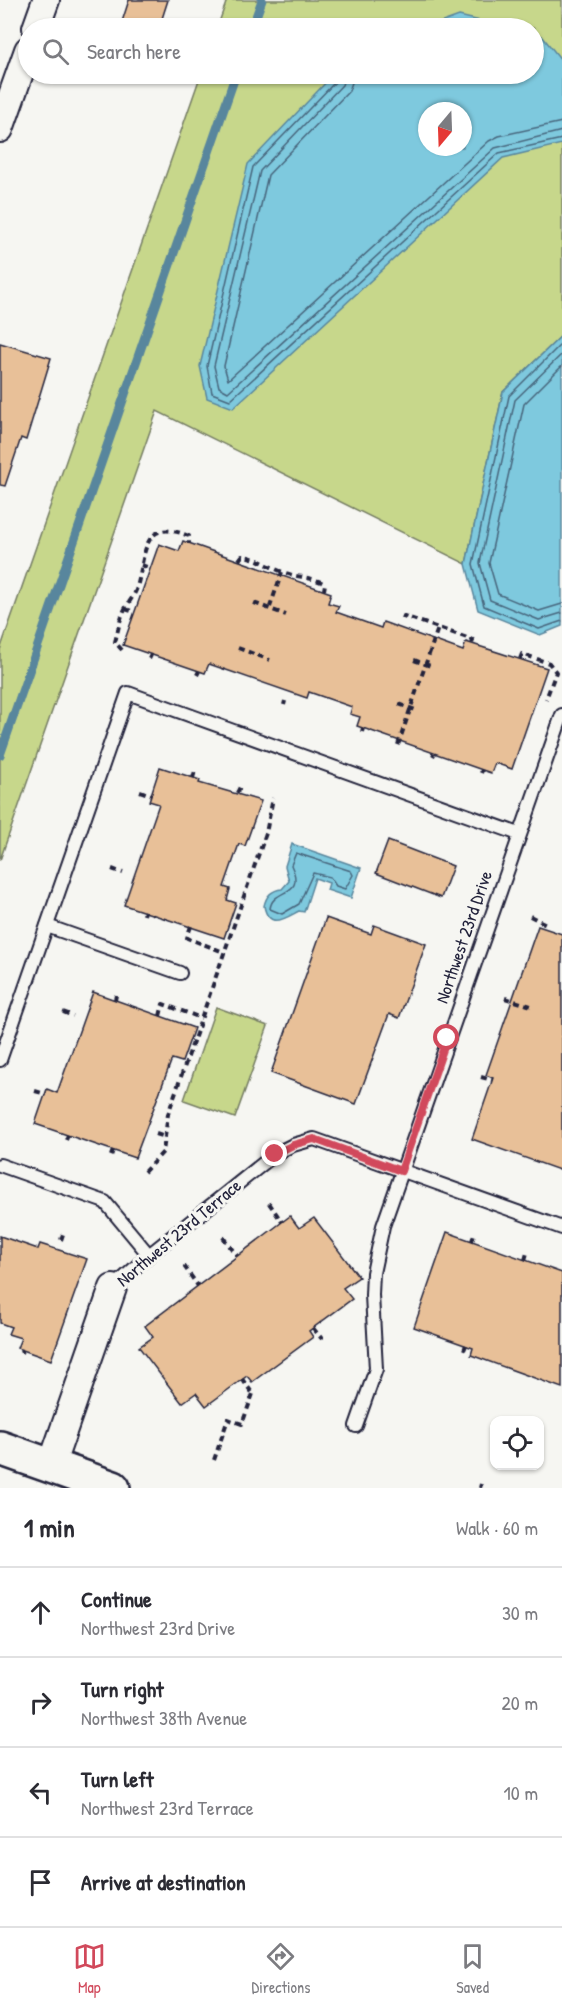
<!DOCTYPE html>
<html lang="en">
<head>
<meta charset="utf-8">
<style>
	:root { --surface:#fff; --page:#f2f2f3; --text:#2b2b33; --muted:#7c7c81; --line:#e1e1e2; --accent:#d1495b }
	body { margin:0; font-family:"Patrick Hand",sans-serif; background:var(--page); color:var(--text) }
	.controls { position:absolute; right:18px; bottom:18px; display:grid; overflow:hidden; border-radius:12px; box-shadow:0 2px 4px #0004 }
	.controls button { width:54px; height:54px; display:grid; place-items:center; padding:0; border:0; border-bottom:2px solid var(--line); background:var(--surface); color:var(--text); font:30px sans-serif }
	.compass { position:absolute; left:418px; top:102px; width:54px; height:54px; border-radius:50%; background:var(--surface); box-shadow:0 2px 4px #0004; rotate:199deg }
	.stop { position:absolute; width:18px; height:18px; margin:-14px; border:4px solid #d1495b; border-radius:50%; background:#fff }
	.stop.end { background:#d1495b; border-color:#fff; box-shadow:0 2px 6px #0008 }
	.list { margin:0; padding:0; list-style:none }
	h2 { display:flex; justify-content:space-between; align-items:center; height:78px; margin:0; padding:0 24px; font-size:26px }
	h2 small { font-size:20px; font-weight:400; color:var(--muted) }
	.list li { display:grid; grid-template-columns:39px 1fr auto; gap:18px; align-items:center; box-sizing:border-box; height:90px; padding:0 24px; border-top:2px solid var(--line) }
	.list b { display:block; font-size:22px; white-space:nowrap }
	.list p { margin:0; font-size:20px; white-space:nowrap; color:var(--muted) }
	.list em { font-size:20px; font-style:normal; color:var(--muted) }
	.icon { flex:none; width:33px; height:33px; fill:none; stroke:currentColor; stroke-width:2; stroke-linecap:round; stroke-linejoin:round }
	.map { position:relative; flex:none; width:562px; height:1488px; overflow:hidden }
	.search { position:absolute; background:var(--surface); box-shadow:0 2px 4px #0004; left:18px; right:18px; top:18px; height:66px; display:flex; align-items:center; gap:15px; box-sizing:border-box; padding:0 21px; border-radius:33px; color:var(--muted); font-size:22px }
	.sheet { height:438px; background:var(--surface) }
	nav { display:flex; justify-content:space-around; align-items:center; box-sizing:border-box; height:84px; border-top:2px solid var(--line); background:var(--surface); font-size:16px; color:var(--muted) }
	nav a { display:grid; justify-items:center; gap:3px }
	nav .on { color:var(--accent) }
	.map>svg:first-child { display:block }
	.green { fill:#c7d78b; stroke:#747c63; stroke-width:1.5; fill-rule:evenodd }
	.water { fill:#7ec9de; stroke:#59869d; stroke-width:1.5; fill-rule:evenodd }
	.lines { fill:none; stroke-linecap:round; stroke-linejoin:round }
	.shore { stroke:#47657c; stroke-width:1.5 }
	.stream { stroke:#59869d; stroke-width:9 }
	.building { fill:#e8c098; stroke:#22223b; stroke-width:1.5 }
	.service-casing { stroke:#22223b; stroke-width:16 }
	.minor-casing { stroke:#22223b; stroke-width:30 }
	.primary-casing { stroke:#22223b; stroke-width:38 }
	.path { stroke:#22223b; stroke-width:4; stroke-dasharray:6 4.5; stroke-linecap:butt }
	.service { stroke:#f6f6f2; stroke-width:12 }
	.minor { stroke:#f6f6f2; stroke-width:26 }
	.primary { stroke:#f6f6f2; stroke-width:33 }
	.route { stroke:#d1495b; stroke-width:8 }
	.labels { text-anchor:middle; stroke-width:6; stroke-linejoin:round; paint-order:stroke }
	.street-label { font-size:18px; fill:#22223b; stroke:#f6f6f2 }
</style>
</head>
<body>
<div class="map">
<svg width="562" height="1488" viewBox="0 0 562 1488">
	<rect width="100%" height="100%" fill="#f6f6f2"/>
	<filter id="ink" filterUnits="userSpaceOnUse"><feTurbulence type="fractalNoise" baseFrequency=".0167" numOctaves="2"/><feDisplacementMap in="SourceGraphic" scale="12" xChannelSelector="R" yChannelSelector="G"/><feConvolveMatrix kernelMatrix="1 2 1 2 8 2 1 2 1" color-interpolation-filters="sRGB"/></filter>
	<g filter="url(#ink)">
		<g class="green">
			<path d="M227 0H562V335L503 392 466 564 157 411 0 860V650L201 74H534V28H217ZM427 111H463V147H427Z"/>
			<path d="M216 1007 268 1026 235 1118 184 1100Z"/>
		</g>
		<g class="water">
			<path d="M459 16 510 28H426Z"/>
			<path d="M534 34 542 36 562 61V144L503 158 233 408 207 398 200 366 248 164 334 74H534ZM427 111H463V147H427Z"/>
			<path d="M562 335V626L540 635 478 610 466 564 503 392Z"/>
			<path d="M292 844 361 868 351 898 327 890 329 883 315 878 304 912 299 911C287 917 269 931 264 906 266 896 271 890 282 889L289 881 285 866Z"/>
		</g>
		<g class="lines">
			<g class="shore">
				<path d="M338 74 337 80 253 167 207 366 212 393 230 400 499 153 562 139"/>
				<path d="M346 74 342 85 260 171 214 366 219 387 228 392 495 148 562 131"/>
				<path d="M355 74 349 91 268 175 224 366 228 380 489 141 499 136 562 122"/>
				<path d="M562 343 509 396 473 564 484 606 539 629 562 621"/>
				<path d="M562 354 515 400 480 563 490 600 539 620 562 613"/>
				<path d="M562 366 524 404 489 563 498 594 539 611 562 604"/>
				<path d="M296 853 351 871 353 875 345 889 336 886 330 877 313 873 299 904 282 914 270 909C272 887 307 898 291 865Z"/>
			</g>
			<g class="stream">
				<path d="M252 28 262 0"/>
				<path d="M0 755 236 74"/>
			</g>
		</g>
		<g class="building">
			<path d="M129 0H168L159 28H120Z"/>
			<path d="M0 343 51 358 26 440 21 438 5 486 0 485Z"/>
			<path d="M183 541 331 593 328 603 339 606 336 612 381 628 383 622 463 651 466 642 547 668 512 769 495 763 491 773 357 726 360 717 350 714 352 707 309 692 307 698 209 664 205 673 123 645 159 544 179 551Z"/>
			<path d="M160 767 200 780 199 783 261 801 245 846 239 844 224 887 230 889 227 900 236 903 224 938 124 905 159 804 149 801Z"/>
			<path d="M388 841 453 866 441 898 376 873Z"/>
			<path d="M326 918 371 934 374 925 426 944 399 1018 389 1014 356 1104 271 1073Z"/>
			<path d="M538 926 562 934V1171L472 1139 493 1078 486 1075Z"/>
			<path d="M93 992 194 1028 182 1062 172 1059 135 1158 35 1124 47 1089 57 1093Z"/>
			<path d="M290 1216 299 1228 314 1218 359 1277 343 1288 352 1299 309 1331 313 1337 252 1382 247 1376 206 1406 196 1393 182 1403 139 1347 153 1337 145 1326Z"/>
			<path d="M447 1232 562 1273V1388L471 1355 473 1348 414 1327Z"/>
			<path d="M0 1236 38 1249 40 1244 87 1259 51 1360 17 1348 21 1338 8 1334 11 1327 0 1323Z"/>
		</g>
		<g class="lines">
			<defs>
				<g id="service">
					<path d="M47 926 180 973"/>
					<path d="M0 1060 128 693 519 834"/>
					<path d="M0 1165 105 1202 149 1255"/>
					<path d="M113 1288 149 1255 275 1154 293 1145 314 1139 562 1228"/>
					<path d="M356 1426 376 1369 372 1295 373 1273 383 1226 562 715"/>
				</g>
				<g id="minor">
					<path d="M36 28 46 0"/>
					<path d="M0 129 28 50"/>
					<path d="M51 1466 113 1288"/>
				</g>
				<path id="primary" d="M0 1448 113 1488"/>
			</defs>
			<use href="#service" class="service-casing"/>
			<use href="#minor" class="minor-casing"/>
			<use href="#primary" class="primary-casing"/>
			<g class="path">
				<path d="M239 560 242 556C258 557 268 567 283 572 297 578 311 576 325 584L324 590"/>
				<path d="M141 565 150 568"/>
				<path d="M254 603 286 615"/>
				<path d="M270 607 282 572"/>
				<path d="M125 609 135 612"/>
				<path d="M403 619 404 616 473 640 472 644"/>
				<path d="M238 648 270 660"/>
				<path d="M122 650 115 642C118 631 120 617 126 607 130 600 135 595 137 587 146 555 141 516 189 536V544"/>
				<path d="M149 659 151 655"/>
				<path d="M520 659 522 654 549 663 556 672 546 699"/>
				<path d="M414 660 433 667"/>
				<path d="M197 675 199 671"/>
				<path d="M399 704 418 711"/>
				<path d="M284 705 285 701"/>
				<path d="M362 732 363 728"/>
				<path d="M398 745 438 628"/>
				<path d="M433 756 434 754"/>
				<path d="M481 773 482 770"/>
				<path d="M193 778 195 771"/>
				<path d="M140 791 151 795"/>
				<path d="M237 793 240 787"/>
				<path d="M112 869 123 873"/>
				<path d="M144 915 145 911"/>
				<path d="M530 916 548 925"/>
				<path d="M191 926 187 938 224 952"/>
				<path d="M505 998 531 1006"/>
				<path d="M115 1000 116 995"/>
				<path d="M63 1012 73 1016"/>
				<path d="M160 1016 163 1004 201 1018"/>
				<path d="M481 1077 492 1080"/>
				<path d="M35 1091 46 1094"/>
				<path d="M156 1134 165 1137"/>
				<path d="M66 1140 68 1135"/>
				<path d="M111 1156 113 1150"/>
				<path d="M144 1172 163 1152 168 1114 266 833 273 798"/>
				<path d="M269 1203 282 1222"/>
				<path d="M223 1237 237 1256"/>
				<path d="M61 1240 63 1234"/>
				<path d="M472 1241 474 1234"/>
				<path d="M525 1260 527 1253"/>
				<path d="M184 1266 198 1286"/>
				<path d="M313 1328 322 1339"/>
				<path d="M464 1350 466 1345"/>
				<path d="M21 1353 22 1350"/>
				<path d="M242 1379 253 1394"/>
				<path d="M493 1455 494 1450"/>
				<path d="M214 1460 228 1419 242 1424 254 1391"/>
				<path d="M480 1488 481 1484"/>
			</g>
			<use href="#service" class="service"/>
			<use href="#minor" class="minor"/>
			<use href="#primary" class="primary"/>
		</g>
	</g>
	<g class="lines" filter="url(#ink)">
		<path class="route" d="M275 1154 293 1145 314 1139 401 1171 447 1038"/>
	</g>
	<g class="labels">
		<g class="street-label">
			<text transform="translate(464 937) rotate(-71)" y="6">Northwest 23rd Drive</text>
			<text transform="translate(179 1233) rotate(-40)" y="6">Northwest 23rd Terrace</text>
		</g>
	</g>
</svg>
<div class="controls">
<button><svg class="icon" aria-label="locate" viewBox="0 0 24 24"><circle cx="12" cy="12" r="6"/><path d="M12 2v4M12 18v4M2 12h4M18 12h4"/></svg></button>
</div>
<svg class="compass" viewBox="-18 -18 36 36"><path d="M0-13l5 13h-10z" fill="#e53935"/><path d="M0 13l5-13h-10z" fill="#7c7c81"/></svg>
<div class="stop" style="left:447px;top:1038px"></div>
<div class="stop end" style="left:275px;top:1154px"></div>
<div class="search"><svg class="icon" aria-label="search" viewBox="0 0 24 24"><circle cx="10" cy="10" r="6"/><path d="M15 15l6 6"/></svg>Search here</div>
</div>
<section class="sheet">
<h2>1 min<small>Walk · 60 m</small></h2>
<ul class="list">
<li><svg class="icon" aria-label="ahead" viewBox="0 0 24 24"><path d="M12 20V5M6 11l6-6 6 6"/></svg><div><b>Continue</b><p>Northwest 23rd Drive</p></div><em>30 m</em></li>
<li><svg class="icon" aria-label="right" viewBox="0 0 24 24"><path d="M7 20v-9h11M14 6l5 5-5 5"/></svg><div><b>Turn right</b><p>Northwest 38th Avenue</p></div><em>20 m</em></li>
<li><svg class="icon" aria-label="left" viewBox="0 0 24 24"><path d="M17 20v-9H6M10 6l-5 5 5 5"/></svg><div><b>Turn left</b><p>Northwest 23rd Terrace</p></div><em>10 m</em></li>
<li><svg class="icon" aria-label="arrive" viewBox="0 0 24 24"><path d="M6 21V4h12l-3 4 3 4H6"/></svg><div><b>Arrive at destination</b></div></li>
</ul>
</section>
<nav>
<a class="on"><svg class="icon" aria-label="map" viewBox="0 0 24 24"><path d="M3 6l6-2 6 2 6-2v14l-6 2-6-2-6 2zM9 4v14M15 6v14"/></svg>Map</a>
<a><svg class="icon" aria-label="directions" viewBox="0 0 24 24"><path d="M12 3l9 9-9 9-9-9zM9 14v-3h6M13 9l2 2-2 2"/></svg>Directions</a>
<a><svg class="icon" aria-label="saved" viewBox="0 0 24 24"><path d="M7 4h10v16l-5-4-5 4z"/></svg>Saved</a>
</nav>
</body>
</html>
